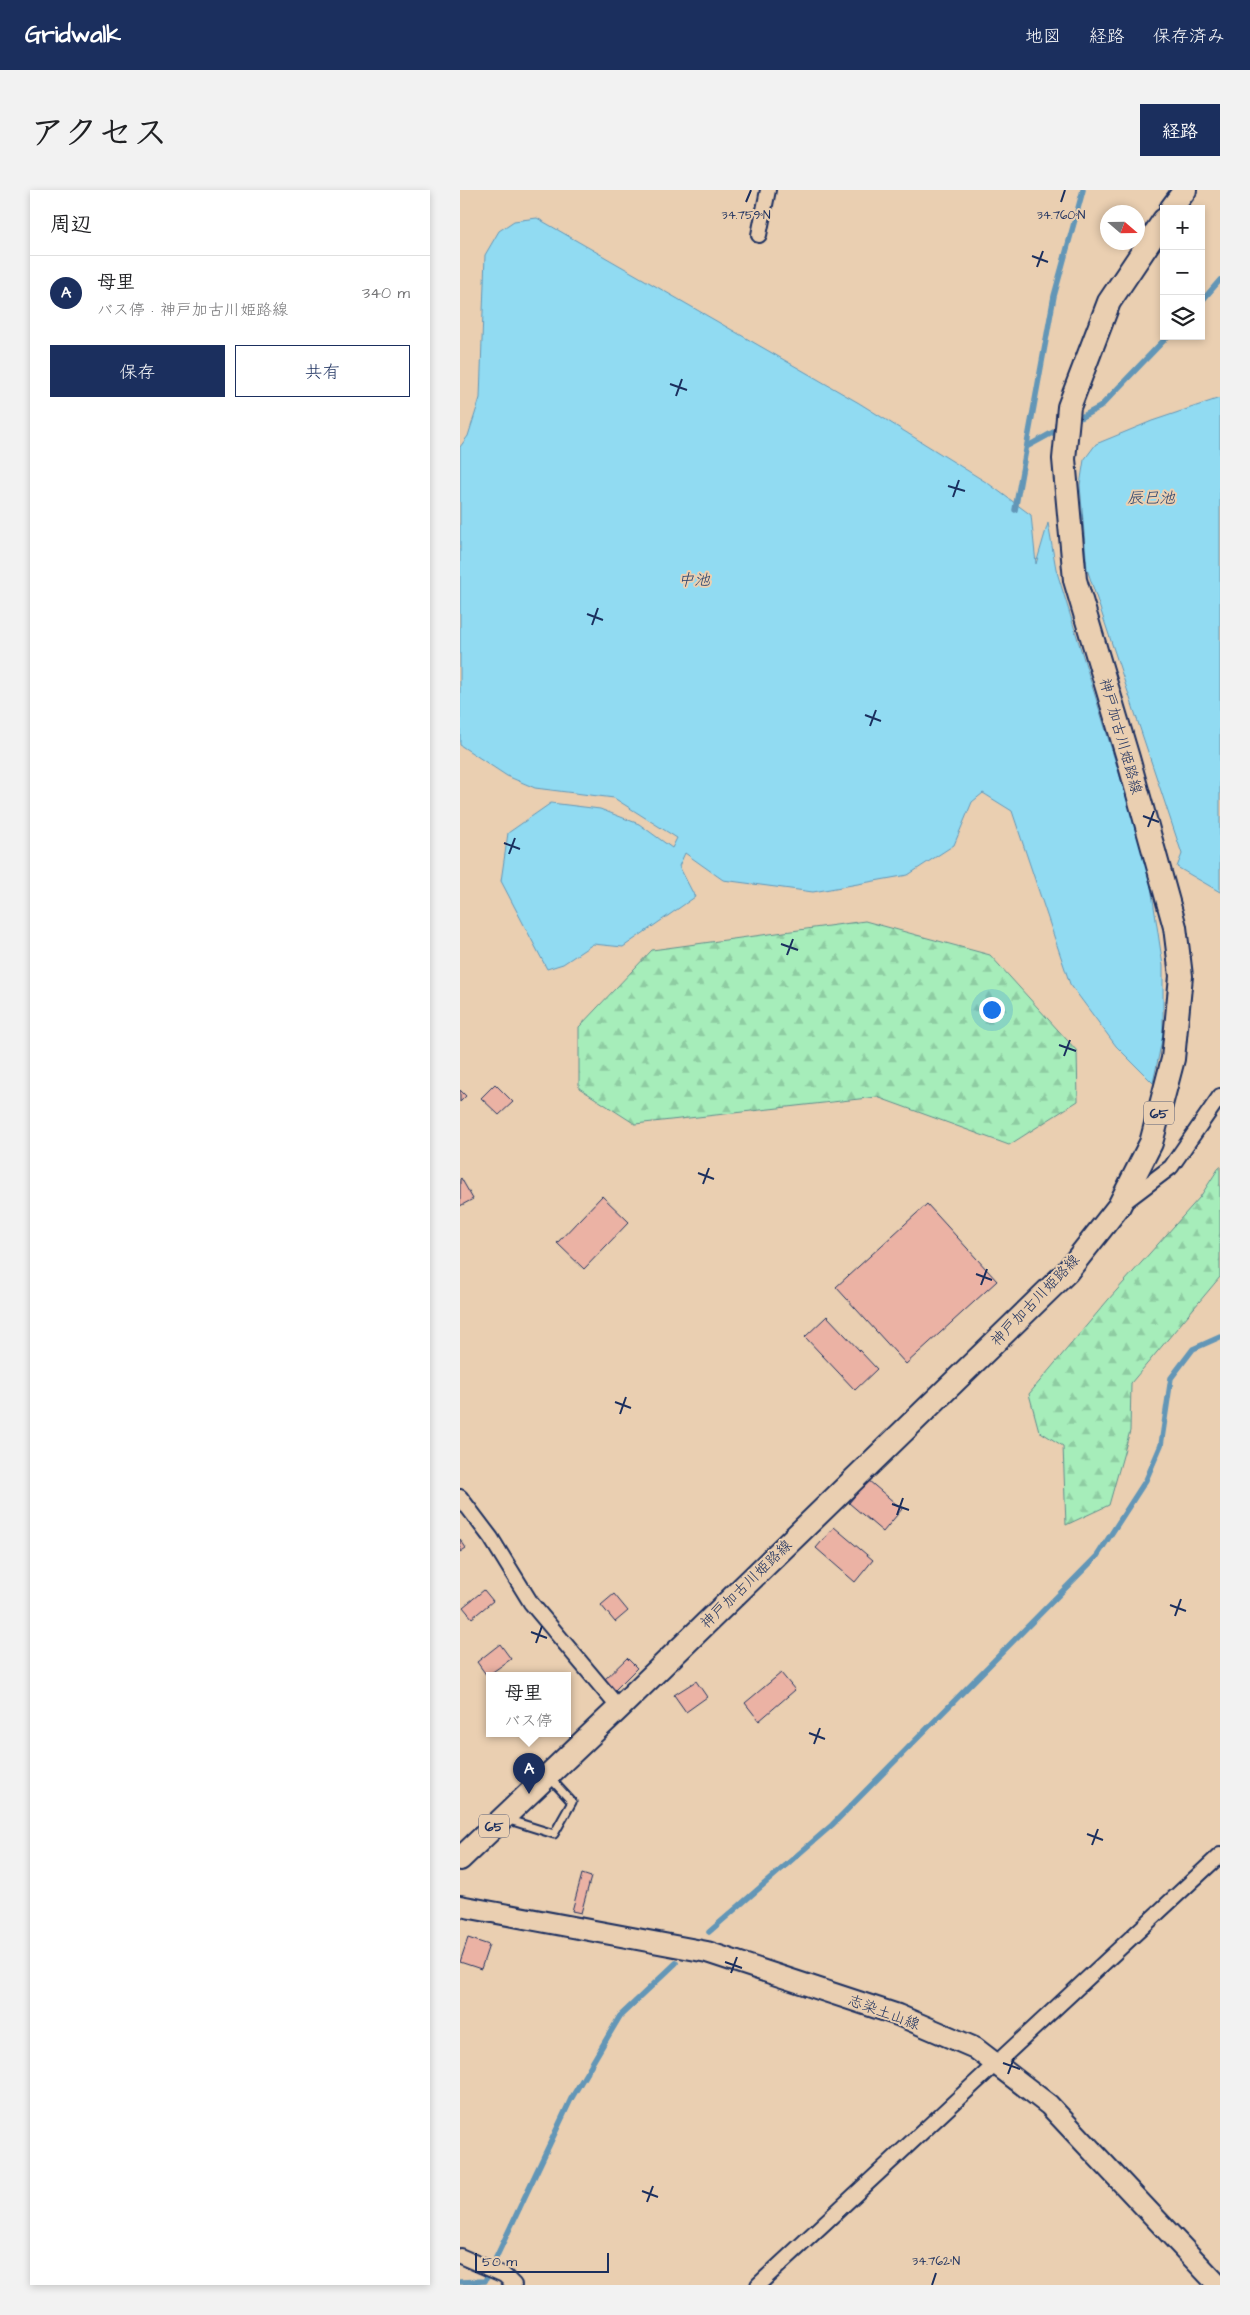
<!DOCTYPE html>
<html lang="ja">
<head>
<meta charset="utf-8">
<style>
	:root { --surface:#fff; --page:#f2f2f2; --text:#202124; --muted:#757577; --line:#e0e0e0; --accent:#1b2f5e }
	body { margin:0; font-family:"Architects Daughter","Klee One",sans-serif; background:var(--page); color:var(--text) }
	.controls { position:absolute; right:15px; top:15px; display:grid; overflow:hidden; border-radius:0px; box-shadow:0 2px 8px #0003 }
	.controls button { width:45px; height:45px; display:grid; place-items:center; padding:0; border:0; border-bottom:1px solid var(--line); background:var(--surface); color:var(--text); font:25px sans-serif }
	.compass { position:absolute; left:640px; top:15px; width:45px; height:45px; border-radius:50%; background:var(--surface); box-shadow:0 2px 8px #0003; rotate:110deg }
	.scale { position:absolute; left:15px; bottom:12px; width:134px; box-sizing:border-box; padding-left:5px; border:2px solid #1b2f5e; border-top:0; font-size:14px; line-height:18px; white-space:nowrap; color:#1b2f5e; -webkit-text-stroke:4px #eacfb1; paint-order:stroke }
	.you { position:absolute; left:531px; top:819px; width:18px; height:18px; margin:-12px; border:4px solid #fff; border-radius:50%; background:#1a73e8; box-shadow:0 0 0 8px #1a73e833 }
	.badge { display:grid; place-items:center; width:32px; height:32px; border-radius:50%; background:var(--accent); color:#fff; font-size:16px; font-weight:700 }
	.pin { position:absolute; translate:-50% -41px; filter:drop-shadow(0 1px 2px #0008) }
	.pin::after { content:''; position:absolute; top:26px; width:18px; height:15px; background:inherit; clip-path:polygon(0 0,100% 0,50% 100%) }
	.popup { position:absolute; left:26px; top:1482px; width:85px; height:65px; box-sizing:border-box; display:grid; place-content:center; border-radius:0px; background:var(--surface); filter:drop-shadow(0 1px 4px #0005); font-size:16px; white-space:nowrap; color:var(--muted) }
	.popup b { font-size:19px; color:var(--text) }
	.popup::after { content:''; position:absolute; left:50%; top:100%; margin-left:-10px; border:10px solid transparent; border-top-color:var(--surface) }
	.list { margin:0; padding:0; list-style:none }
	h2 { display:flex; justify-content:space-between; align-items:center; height:65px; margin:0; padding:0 20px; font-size:21px }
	h2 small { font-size:16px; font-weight:400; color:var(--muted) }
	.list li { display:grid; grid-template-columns:32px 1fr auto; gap:15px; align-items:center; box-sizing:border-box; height:75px; padding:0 20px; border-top:1px solid var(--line) }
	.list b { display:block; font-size:19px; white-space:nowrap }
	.list p { margin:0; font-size:16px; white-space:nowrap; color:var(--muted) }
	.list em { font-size:16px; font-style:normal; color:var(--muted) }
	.actions { display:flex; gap:10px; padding:15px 20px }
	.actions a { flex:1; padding:11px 0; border:1px solid var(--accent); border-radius:0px; text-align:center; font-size:18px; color:var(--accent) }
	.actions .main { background:var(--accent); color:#fff }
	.icon { flex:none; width:28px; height:28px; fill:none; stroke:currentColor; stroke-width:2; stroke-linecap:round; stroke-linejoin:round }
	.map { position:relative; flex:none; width:760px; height:2095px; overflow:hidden; border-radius:0px }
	header { display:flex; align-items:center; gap:30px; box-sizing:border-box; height:70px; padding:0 25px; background:var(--accent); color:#fff }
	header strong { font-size:24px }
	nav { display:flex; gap:28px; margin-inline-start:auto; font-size:18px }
	.intro { display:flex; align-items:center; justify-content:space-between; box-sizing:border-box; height:120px; padding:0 30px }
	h1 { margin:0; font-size:35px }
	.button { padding:12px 22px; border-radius:0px; background:var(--accent); color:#fff; font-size:18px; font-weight:700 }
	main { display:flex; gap:30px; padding:0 30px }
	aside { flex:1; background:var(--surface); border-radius:0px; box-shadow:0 2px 8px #0003 }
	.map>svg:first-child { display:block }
	.forest { fill:url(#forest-firs); stroke:#608e8c }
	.water { fill:#91dbf2; stroke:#6296b7 }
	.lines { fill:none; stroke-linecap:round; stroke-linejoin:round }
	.stream { stroke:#6296b7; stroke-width:5.5 }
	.building { fill:#ebb2a4; stroke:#1b2f5e }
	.service-casing { stroke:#1b2f5e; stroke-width:11 }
	.minor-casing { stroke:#1b2f5e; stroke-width:18 }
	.secondary-casing { stroke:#1b2f5e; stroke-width:24 }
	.primary-casing { stroke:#1b2f5e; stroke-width:26 }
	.service { stroke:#eacfb1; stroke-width:7 }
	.minor { stroke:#eacfb1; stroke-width:14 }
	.secondary { stroke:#eacfb1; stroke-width:20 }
	.primary { stroke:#eacfb1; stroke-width:22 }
	.ticks { fill:none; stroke:#1b2f5e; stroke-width:2 }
	.labels { text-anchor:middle; stroke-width:4; stroke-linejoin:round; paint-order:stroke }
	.shield { fill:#eacfb1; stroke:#595f77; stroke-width:1 }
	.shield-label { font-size:14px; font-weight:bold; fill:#1b2f5e }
	.street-label { font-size:15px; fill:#1b2f5e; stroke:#eacfb1 }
	.water-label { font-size:16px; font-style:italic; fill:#27406d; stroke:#eacfb1 }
	.ticks-label { font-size:12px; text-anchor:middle; fill:#1b2f5e; stroke:#eacfb1; stroke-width:4; stroke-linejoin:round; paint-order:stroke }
</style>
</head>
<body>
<header>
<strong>Gridwalk</strong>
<nav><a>地図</a><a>経路</a><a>保存済み</a></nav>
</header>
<div class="intro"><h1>アクセス</h1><a class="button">経路</a></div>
<main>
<aside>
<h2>周辺<small></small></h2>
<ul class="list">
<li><span class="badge">A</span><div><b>母里</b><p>バス停 · 神戸加古川姫路線</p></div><em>340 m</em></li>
</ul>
<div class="actions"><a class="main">保存</a><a>共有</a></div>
</aside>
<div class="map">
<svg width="760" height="2095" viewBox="0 0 760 2095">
	<defs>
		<pattern id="forest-firs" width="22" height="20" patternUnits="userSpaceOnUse" patternTransform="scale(1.25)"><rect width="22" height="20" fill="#a6edba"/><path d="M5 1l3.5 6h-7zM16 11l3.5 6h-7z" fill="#8ecca2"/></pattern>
	</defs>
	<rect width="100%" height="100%" fill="#eacfb1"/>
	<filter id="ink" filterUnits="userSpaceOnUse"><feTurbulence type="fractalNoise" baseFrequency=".02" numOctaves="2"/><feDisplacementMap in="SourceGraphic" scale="10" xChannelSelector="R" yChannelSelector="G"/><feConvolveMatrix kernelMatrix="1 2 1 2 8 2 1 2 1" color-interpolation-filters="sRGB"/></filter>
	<g filter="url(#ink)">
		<g class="forest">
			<path d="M405 731 530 765 617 861 618 911 549 955 417 907 175 934 119 898V837L192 760Z"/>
			<path d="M760 976V1087L671 1193 670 1241 649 1315 606 1335 603 1256 579 1241 569 1204 648 1110 740 1007Z"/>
		</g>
		<g class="water">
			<path d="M77 28 399 213 529 294 571 325 576 374 588 333 596 379 688 677 703 776V845L693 893 656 856 610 794 552 621 523 603 512 612 494 655 448 685 353 702 263 690 225 663 219 676 235 707 163 757 133 754 103 774 87 779 41 691 48 643 91 613 140 619 179 634 212 658 217 648 154 608 75 598 47 586 0 555V257L8 246 20 208 25 65 39 41 54 31Z"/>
			<path d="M760 208V702L717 677 722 664 627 379 620 295 624 270 636 254 692 231Z"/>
		</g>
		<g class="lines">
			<g class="stream">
				<path d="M741 112 760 90"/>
				<path d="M614 231 640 217 708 146"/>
				<path d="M568 256 601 238"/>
				<path d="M555 320 594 106 623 0"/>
				<path d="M249 1742 372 1635 637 1366 686 1290 701 1255 711 1188 733 1159 760 1147"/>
				<path d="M0 2092 25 2091 111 1909 160 1826 216 1773"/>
			</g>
		</g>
		<g class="building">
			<path d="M35 894 53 912 39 925 21 908Z"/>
			<path d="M0 900 6 906 0 912Z"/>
			<path d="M1 988 13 1009 0 1016V989Z"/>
			<path d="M142 1006 169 1032 124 1079 97 1053Z"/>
			<path d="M467 1014 537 1091 446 1174 376 1097Z"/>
			<path d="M367 1126 417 1179 395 1200 345 1147Z"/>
			<path d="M408 1290 442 1319 423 1342 389 1313Z"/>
			<path d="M374 1337 413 1370 395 1392 356 1358Z"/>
			<path d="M0 1349 6 1358 0 1362Z"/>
			<path d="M24 1400 33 1411 12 1428 3 1417Z"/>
			<path d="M154 1404 168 1421 155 1432 141 1415Z"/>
			<path d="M40 1454 51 1469 27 1486 17 1472Z"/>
			<path d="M167 1468 177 1478 154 1501 144 1490Z"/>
			<path d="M321 1483 335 1500 299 1531 285 1513Z"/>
			<path d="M236 1491 247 1507 226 1522 214 1505Z"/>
			<path d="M122 1684 131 1687 121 1723 112 1721Z"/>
			<path d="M8 1748 29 1755 21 1779 0 1772Z"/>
		</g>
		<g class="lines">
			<defs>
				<path id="service" d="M46 1629 94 1644 112 1612 90 1588"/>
				<g id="minor">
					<path d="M299 45 308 0"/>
					<path d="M666 1011 711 977 760 906"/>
					<path d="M0 1307 31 1348 71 1413 159 1518"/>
					<path d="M0 2066 44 2085 54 2095"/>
					<path d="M298 2095 760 1665"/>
				</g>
				<path id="secondary" d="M0 1716 247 1762 438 1825 515 1858 589 1915 758 2095"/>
				<g id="primary">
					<path d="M711 19 725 0"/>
					<path d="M0 1669 159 1518 607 1082 659 1016 691 953 713 869 721 786 715 737 668 568 615 390 604 269 609 217 649 112 704 30"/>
				</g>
			</defs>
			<use href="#service" class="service-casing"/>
			<use href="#minor" class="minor-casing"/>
			<use href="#secondary" class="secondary-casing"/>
			<use href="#primary" class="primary-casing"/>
			<use href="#service" class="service"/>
			<use href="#minor" class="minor"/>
			<use href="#secondary" class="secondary"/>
			<use href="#primary" class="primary"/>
		</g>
	</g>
	<path class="ticks" d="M286 12 291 0M601 12 605 0M572 66 588 72M577 77 583 61M210 194 227 200M216 206 222 189M488 296 505 301M493 307 499 290M127 424 143 430M132 435 138 418M405 525 421 531M410 536 416 520M683 626 699 632M688 637 694 621M44 653 60 659M49 664 55 648M321 754 338 760M327 765 333 749M599 855 616 861M604 866 610 850M238 983 254 989M243 994 249 978M516 1084 532 1090M521 1095 527 1079M155 1212 171 1218M160 1224 166 1207M432 1314 449 1320M437 1325 443 1308M710 1415 726 1421M715 1426 721 1409M71 1442 87 1448M76 1453 82 1436M349 1543 365 1549M354 1554 360 1538M627 1644 643 1650M632 1655 638 1639M265 1772 282 1778M271 1783 277 1767M543 1873 560 1879M548 1884 554 1868M182 2001 198 2007M187 2012 193 1996M472 2095 476 2083"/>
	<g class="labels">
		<g class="shield">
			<rect x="684" y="911.5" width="30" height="23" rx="4"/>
			<rect x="19" y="1624.5" width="30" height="23" rx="4"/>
		</g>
		<g class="shield-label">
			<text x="699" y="928">65</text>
			<text x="34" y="1641">65</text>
		</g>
		<g class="street-label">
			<text transform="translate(661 546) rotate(74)" y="5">神戸加古川姫路線</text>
			<text transform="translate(575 1110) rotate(-46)" y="5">神戸加古川姫路線</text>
			<text transform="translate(286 1394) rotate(-44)" y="5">神戸加古川姫路線</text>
			<text transform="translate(424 1822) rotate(20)" y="5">志染土山線</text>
		</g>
		<g class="water-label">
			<text x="691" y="313">辰巳池</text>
			<text x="234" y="395">中池</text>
		</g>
	</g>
	<g class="ticks-label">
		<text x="601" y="29">34.760°N</text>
		<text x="286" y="29">34.759°N</text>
		<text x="476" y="2075">34.762°N</text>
	</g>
</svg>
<div class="controls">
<button>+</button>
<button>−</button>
<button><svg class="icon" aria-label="layers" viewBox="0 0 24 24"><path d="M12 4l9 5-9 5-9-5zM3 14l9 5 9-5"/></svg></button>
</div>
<svg class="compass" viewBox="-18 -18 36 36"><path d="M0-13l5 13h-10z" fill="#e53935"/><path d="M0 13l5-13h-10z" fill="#757577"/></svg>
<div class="scale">50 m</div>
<div class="you"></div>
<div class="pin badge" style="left:69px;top:1604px">A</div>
<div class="popup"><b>母里</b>バス停</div>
</div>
</main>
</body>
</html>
